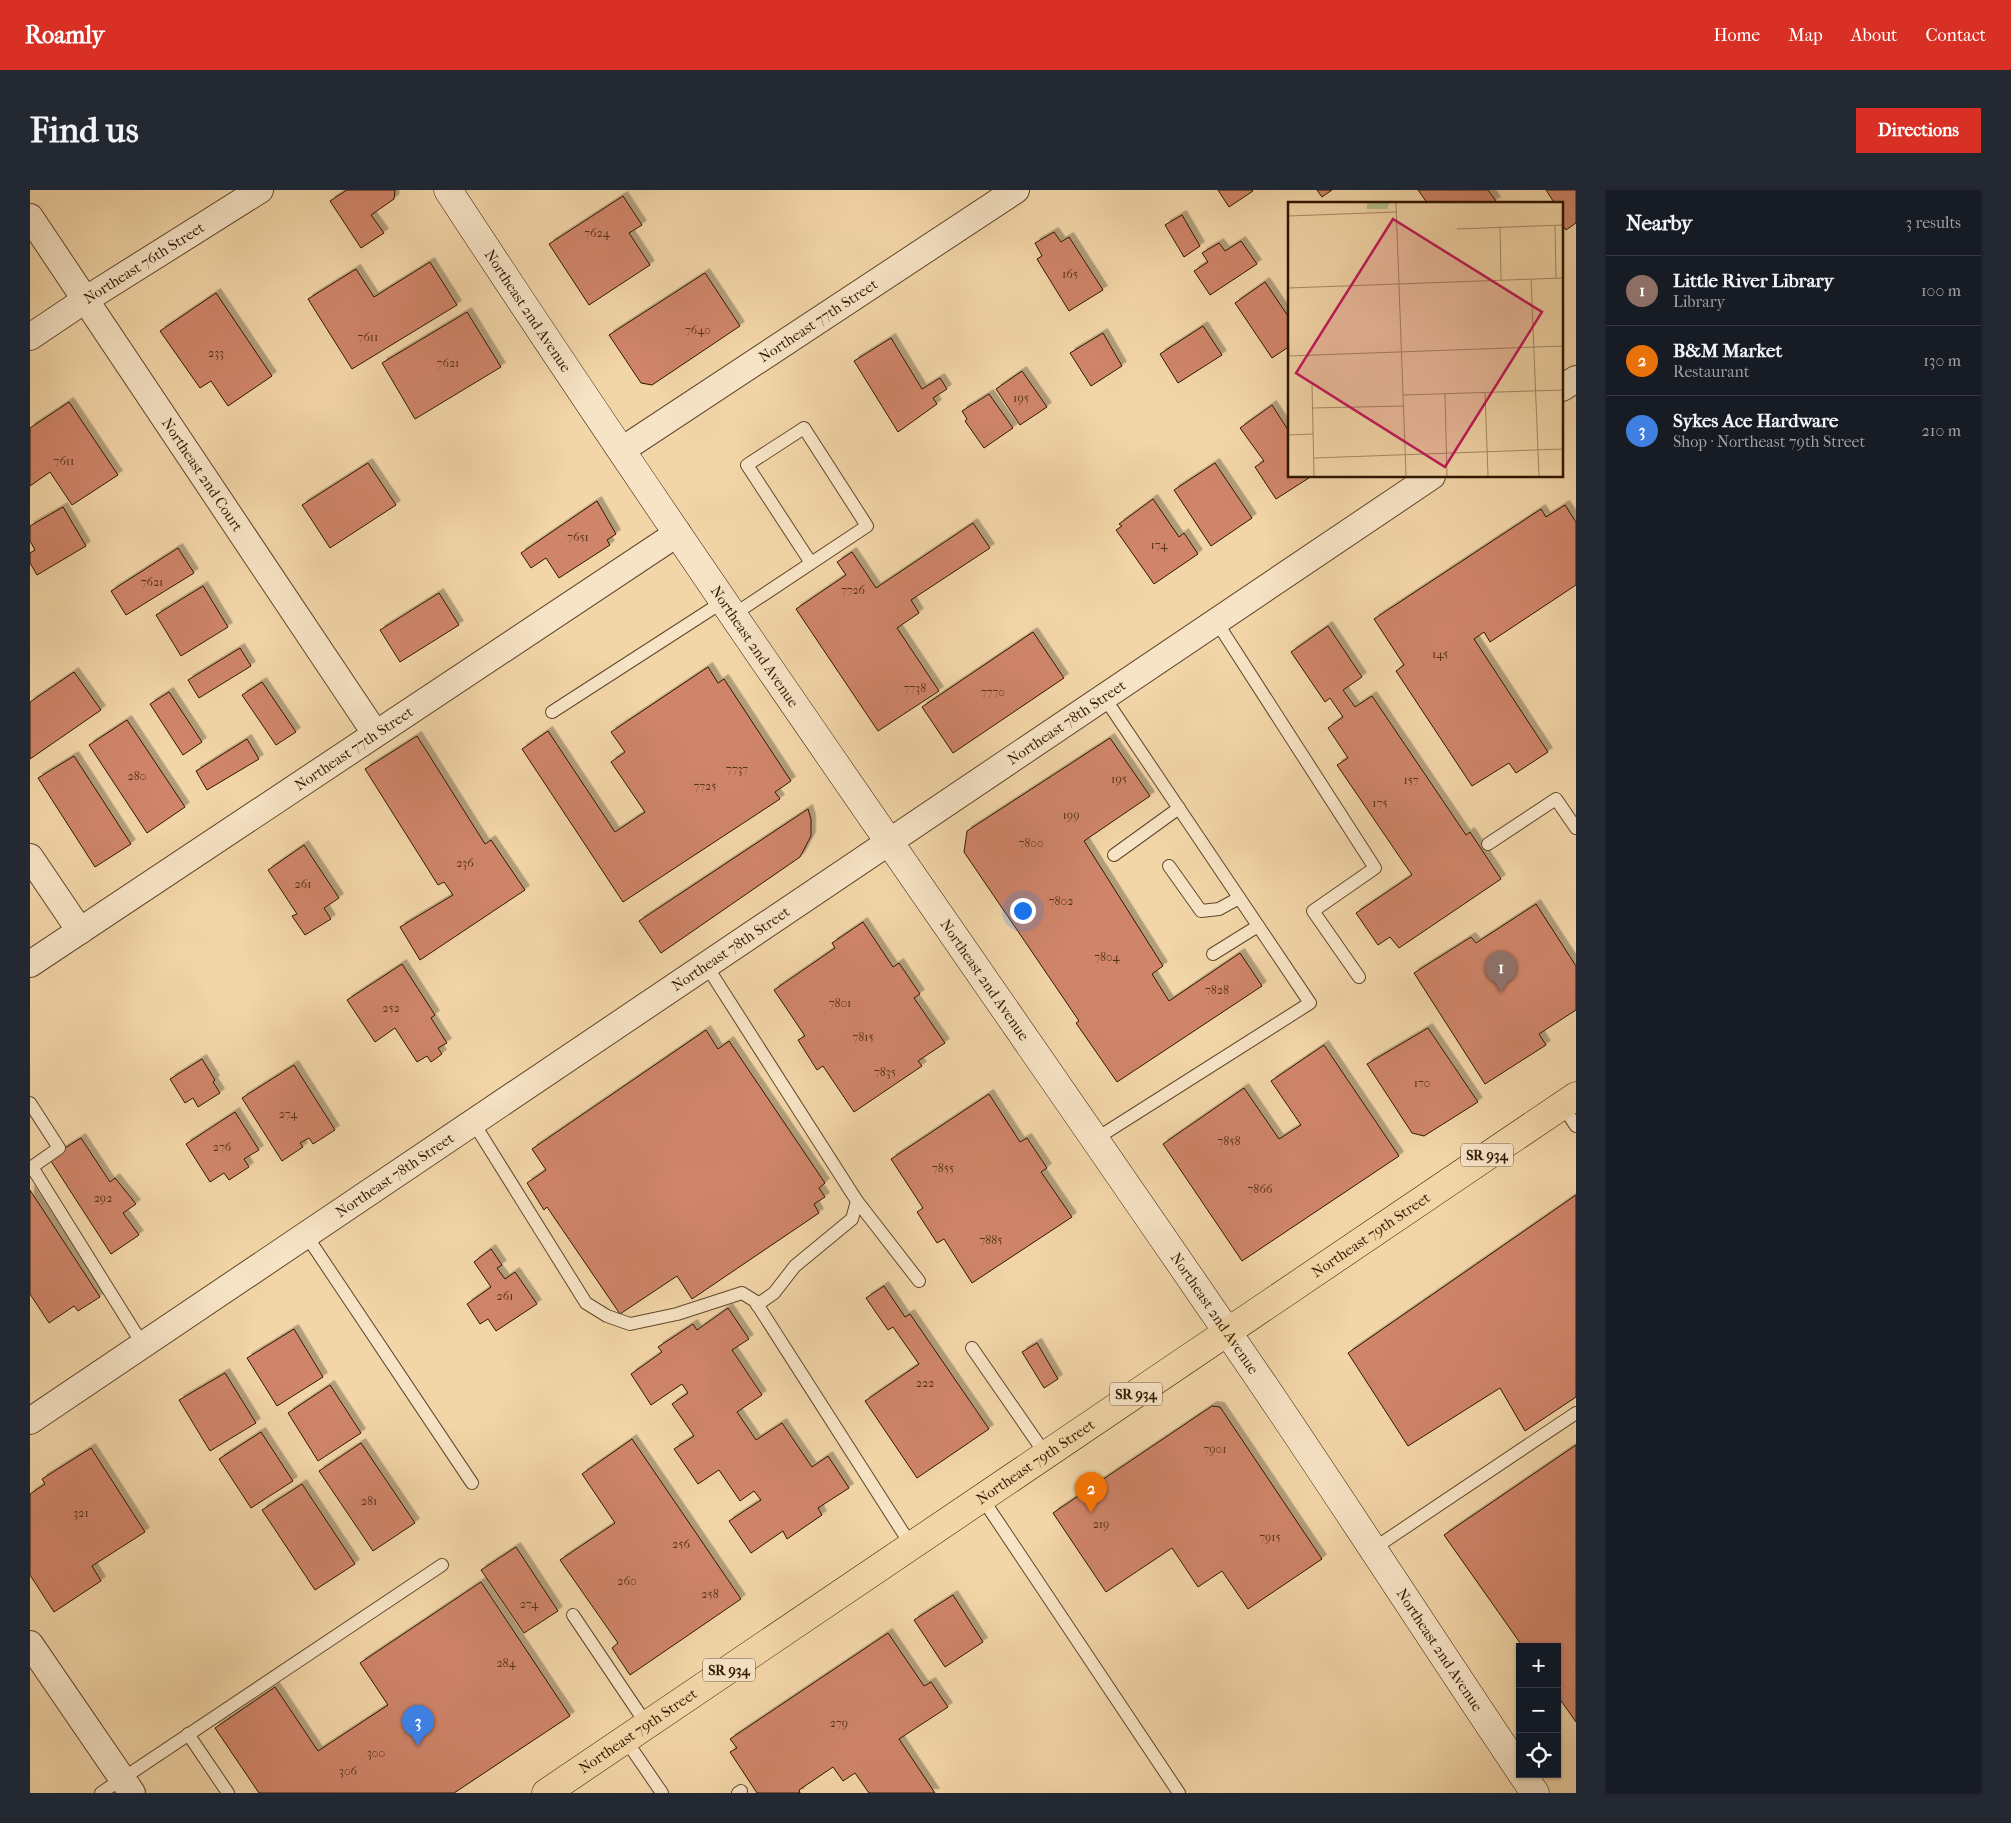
<!DOCTYPE html>
<html lang="en">
<head>
<meta charset="utf-8">
<style>
	:root { --surface:#171b24; --page:#242831; --text:#f1f3f6; --muted:#9ea1a6; --line:#363941; --accent:#d93025 }
	body { margin:0; font-family:"IM FELL French Canon",serif; background:var(--page); color:var(--text) }
	.controls { position:absolute; right:15px; bottom:15px; display:grid; overflow:hidden; border-radius:0px; box-shadow:0 1px 4px #0004 }
	.controls button { width:45px; height:45px; display:grid; place-items:center; padding:0; border:0; border-bottom:1px solid var(--line); background:var(--surface); color:var(--text); font:25px sans-serif }
	.you { position:absolute; left:992px; top:720px; width:18px; height:18px; margin:-12px; border:4px solid #fff; border-radius:50%; background:#1a73e8; box-shadow:0 0 0 8px #1a73e833 }
	.badge { display:grid; place-items:center; width:32px; height:32px; border-radius:50%; background:var(--accent); color:#fff; font-size:16px; font-weight:700 }
	.pin { position:absolute; translate:-50% -41px; filter:drop-shadow(0 1px 2px #0008) }
	.pin::after { content:''; position:absolute; top:26px; width:18px; height:15px; background:inherit; clip-path:polygon(0 0,100% 0,50% 100%) }
	.list { margin:0; padding:0; list-style:none }
	h2 { display:flex; justify-content:space-between; align-items:center; height:65px; margin:0; padding:0 20px; font-size:21px }
	h2 small { font-size:16px; font-weight:400; color:var(--muted) }
	.list li { display:grid; grid-template-columns:32px 1fr auto; gap:15px; align-items:center; box-sizing:border-box; height:70px; padding:0 20px; border-top:1px solid var(--line) }
	.list b { display:block; font-size:19px; white-space:nowrap }
	.list p { margin:0; font-size:16px; white-space:nowrap; color:var(--muted) }
	.list em { font-size:16px; font-style:normal; color:var(--muted) }
	.icon { flex:none; width:28px; height:28px; fill:none; stroke:currentColor; stroke-width:2; stroke-linecap:round; stroke-linejoin:round }
	.map { position:relative; flex:none; width:1546px; height:1603px; overflow:hidden; border-radius:0px }
	header { display:flex; align-items:center; gap:30px; box-sizing:border-box; height:70px; padding:0 25px; background:var(--accent); color:#fff }
	header strong { font-size:24px }
	nav { display:flex; gap:28px; margin-inline-start:auto; font-size:18px }
	.intro { display:flex; align-items:center; justify-content:space-between; box-sizing:border-box; height:120px; padding:0 30px }
	h1 { margin:0; font-size:35px }
	.button { padding:12px 22px; border-radius:0px; background:var(--accent); color:#fff; font-size:18px; font-weight:700 }
	main { display:flex; gap:30px; padding:0 30px }
	aside { flex:1; background:var(--surface); border-radius:0px; box-shadow:0 1px 4px #0004 }
	.map>svg:first-child { display:block }
	.building { fill:#d0856a; stroke:#2f1700; filter:url(#shadow) }
	.lines { fill:none; stroke-linecap:round; stroke-linejoin:round }
	.service-casing { stroke:#60472a; stroke-width:14 }
	.minor-casing { stroke:#60472a; stroke-width:28 }
	.secondary-casing { stroke:#2f1700; stroke-width:29 }
	.primary-casing { stroke:#2f1700; stroke-width:29 }
	.service { stroke:#f7e4c6; stroke-width:12 }
	.minor { stroke:#f7e4c6; stroke-width:26 }
	.secondary { stroke:#f7e4c6; stroke-width:28 }
	.primary { stroke:#f3d6a8; stroke-width:28 }
	.labels { text-anchor:middle; stroke-width:4; stroke-linejoin:round; paint-order:stroke }
	.number-label { font-size:12px; fill:#57321a }
	.shield { fill:#f7e4c6; stroke:#6b543b; stroke-width:1 }
	.shield-label { font-size:14px; font-weight:bold; fill:#2f1700 }
	.street-label { font-size:15px; fill:#2f1700; stroke:#f7e4c6 }
	.inset-road { fill:none; stroke:#a58a65; stroke-width:1 }
	.view { fill:#c2185b; fill-opacity:0.15; stroke:#c2185b; stroke-width:2.5 }
	.inset-edge { fill:none; stroke:#2f1700; stroke-width:2.5 }
</style>
</head>
<body>
<header>
<strong>Roamly</strong>
<nav><a>Home</a><a>Map</a><a>About</a><a>Contact</a></nav>
</header>
<div class="intro"><h1>Find us</h1><a class="button">Directions</a></div>
<main>
<div class="map">
<svg width="1546" height="1603" viewBox="0 0 1546 1603">
	<defs>
		<filter id="shadow"><feDropShadow dx="4.5" dy="-4.5" stdDeviation="0" flood-color="#0004"/></filter>
	</defs>
	<rect width="100%" height="100%" fill="#f3d6a8"/>
	<filter id="stains"><feTurbulence type="fractalNoise" baseFrequency=".004" numOctaves="4"/><feColorMatrix values="0 0 0 0 .2 0 0 0 0 .09 0 0 0 0 .02 0 0 0 .5 -.17"/></filter>
	<radialGradient id="worn" r=".72"><stop offset=".6" stop-color="#630" stop-opacity="0"/><stop offset="1" stop-color="#630" stop-opacity=".3"/></radialGradient>
	<g class="building">
		<path d="M317 0H365L364 9 341 25 354 43 331 58 300 11Z"/>
		<path d="M1188 0H1222L1223 1 1199 17Z"/>
		<path d="M1287 0H1302L1292 7Z"/>
		<path d="M1388 0H1458L1466 11 1461 14H1398Z"/>
		<path d="M1516 0H1546V33L1536 40 1532 34V14H1525Z"/>
		<path d="M593 6 612 35 599 43 620 75 559 115 519 54Z"/>
		<path d="M1152 25 1170 56 1154 67 1135 35Z"/>
		<path d="M1024 42 1031 52 1039 47 1073 100 1039 121 1007 69 1012 66 1005 53Z"/>
		<path d="M1211 51 1227 74 1180 105 1164 81 1178 72 1172 63 1189 53 1195 61Z"/>
		<path d="M400 72 427 115 322 179 278 109 326 79 344 107Z"/>
		<path d="M675 83 710 136 622 195 611 193 579 145Z"/>
		<path d="M1235 92 1260 129V156L1242 168 1205 113Z"/>
		<path d="M186 103 242 186 198 216 181 191 170 198 130 141Z"/>
		<path d="M437 122 471 177 385 229 352 173Z"/>
		<path d="M1173 136 1192 165 1148 193 1130 164Z"/>
		<path d="M1073 143 1092 176 1061 196 1040 163Z"/>
		<path d="M861 148 892 199 910 188 917 199 903 208 907 214 868 242 824 171Z"/>
		<path d="M992 181 1017 217 990 235 966 199Z"/>
		<path d="M959 204 983 238 954 258 935 231 937 229 932 221Z"/>
		<path d="M39 212 88 285 42 315 20 282 0 296V238Z"/>
		<path d="M1242 215 1260 243V286H1282L1246 309 1225 277 1234 271 1210 238Z"/>
		<path d="M338 273 366 315 300 358 272 315Z"/>
		<path d="M1185 273 1222 328 1181 356 1144 300Z"/>
		<path d="M1123 309 1149 347 1154 343 1168 364 1124 394 1086 340 1092 336 1089 334Z"/>
		<path d="M567 311 586 344 577 350 580 355 529 388 516 368 501 378 491 363Z"/>
		<path d="M1535 315 1546 332V395L1460 452 1454 442 1444 449 1518 562 1486 583 1479 573 1442 596 1366 481 1374 475 1344 429 1511 319 1516 327Z"/>
		<path d="M33 317 56 356 7 385 0 373V363L5 360 0 351V336Z"/>
		<path d="M943 333 960 358 881 410 889 423 867 438 909 501 848 541 766 419 816 385 807 372 822 362 846 398Z"/>
		<path d="M148 358 164 383 96 425 81 401Z"/>
		<path d="M173 396 198 437 151 466 126 425Z"/>
		<path d="M409 403 429 435 370 472 350 440Z"/>
		<path d="M1298 436 1332 487 1313 500 1325 517 1342 506 1436 645 1440 642 1471 689 1369 758 1360 747 1348 755 1326 723 1382 685 1307 575 1318 568 1298 538 1313 527 1300 508 1295 512 1261 462Z"/>
		<path d="M1003 442 1034 488 923 563 892 517Z"/>
		<path d="M210 458 221 476 169 508 158 490Z"/>
		<path d="M678 477 688 493 694 489 761 591 745 602 750 609 593 712 492 559 518 541 585 642 615 622 581 572 595 562 581 542Z"/>
		<path d="M44 482 71 520 0 569V512Z"/>
		<path d="M232 492 266 542 246 555 212 505Z"/>
		<path d="M139 502 172 552 153 565 120 514Z"/>
		<path d="M97 530 155 617 117 643 59 555Z"/>
		<path d="M387 546 455 654 461 650 495 700 390 770 370 737 423 705 414 692 408 695 335 579Z"/>
		<path d="M1080 548 1120 606 1054 651 1133 776 1122 784 1139 811 1210 763 1232 796 1087 892 1046 833 1049 831 934 662 937 641Z"/>
		<path d="M217 549 229 569 177 600 166 581Z"/>
		<path d="M44 566 101 654 65 677 8 588Z"/>
		<path d="M778 619 781 629V646L770 667 631 763 609 731Z"/>
		<path d="M274 655 309 708 294 718 301 729 275 745 262 726 267 724 238 680Z"/>
		<path d="M1506 714 1546 776V820L1509 844 1516 855 1455 894 1384 783 1441 747 1446 753Z"/>
		<path d="M833 732 863 777 869 773 890 804 884 808 915 853 888 871 892 876 824 922 793 876 787 880 768 850 775 846 744 800 805 758 802 753Z"/>
		<path d="M372 774 405 825 401 828 417 853 408 858 412 864 401 872 397 866 387 872 365 838 345 852 317 810Z"/>
		<path d="M1398 838 1448 912 1394 946 1382 943 1337 874Z"/>
		<path d="M676 840 688 859 699 851 795 993 789 998 795 1007 784 1014 789 1023 662 1109 647 1086 590 1124 517 1017 514 1020 497 993 516 980 502 959Z"/>
		<path d="M1294 855 1369 966 1212 1071 1133 954 1214 898 1249 949 1271 935 1241 891Z"/>
		<path d="M172 869 185 890 183 892 190 903 168 917 163 908 155 913 140 889Z"/>
		<path d="M264 875 305 940 283 954 279 948 270 953 273 957 252 971 212 908Z"/>
		<path d="M959 904 990 952 997 948 1017 978 1011 982 1042 1027 942 1093 914 1049 907 1053 887 1022 893 1018 861 969Z"/>
		<path d="M205 922 229 960 214 969 219 977 199 990 194 983 180 992 156 954Z"/>
		<path d="M51 948 80 992 85 988 106 1014 93 1023 109 1045 81 1064 19 968Z"/>
		<path d="M0 1000 70 1107 48 1121 44 1116 19 1133 0 1104Z"/>
		<path d="M1546 1005V1207L1495 1241 1470 1198 1378 1256 1318 1163Z"/>
		<path d="M461 1059 472 1075 467 1078 475 1089 485 1082 507 1114 466 1141 458 1129 450 1134 437 1114 461 1097 444 1072Z"/>
		<path d="M854 1096 875 1127 880 1124 959 1239 887 1288 835 1211 889 1174 863 1137 858 1140 836 1108Z"/>
		<path d="M698 1118 719 1149 702 1160 732 1205 707 1222 726 1250 752 1233 782 1277 798 1266 819 1298 788 1318 792 1325 757 1349 753 1341 721 1363 699 1331 731 1310 724 1301 710 1311 689 1280 668 1294 644 1259 664 1246 642 1214 658 1203 652 1194 621 1215 601 1184 632 1162 628 1157 663 1134 667 1140Z"/>
		<path d="M264 1139 293 1187 247 1216 217 1168Z"/>
		<path d="M1007 1153 1028 1189 1014 1198 992 1162Z"/>
		<path d="M195 1183 226 1233 180 1261 149 1210Z"/>
		<path d="M300 1195 331 1243 288 1271 258 1223Z"/>
		<path d="M1182 1216 1190 1217 1292 1369 1218 1419 1192 1381 1168 1397 1142 1358 1076 1402 1023 1323Z"/>
		<path d="M231 1242 263 1291 221 1318 189 1269Z"/>
		<path d="M602 1249 711 1409 600 1485 582 1458 588 1453 530 1370 585 1333 552 1284Z"/>
		<path d="M331 1253 385 1333 343 1361 289 1281Z"/>
		<path d="M1546 1255V1532L1527 1505V1457H1493L1414 1345Z"/>
		<path d="M61 1258 115 1342 62 1376 71 1391 24 1422 0 1385V1304L15 1294 12 1289Z"/>
		<path d="M272 1294 325 1374 285 1400 232 1320Z"/>
		<path d="M486 1357 528 1421 494 1443 451 1380Z"/>
		<path d="M451 1392 540 1526 424 1603H229L185 1538 245 1497 288 1561 358 1515 330 1473Z"/>
		<path d="M923 1405 953 1452 915 1477 884 1430Z"/>
		<path d="M858 1443 894 1496 901 1492 918 1517 869 1549 905 1603H839L825 1583 813 1591 803 1577 769 1600 770 1603H727L700 1562 707 1558 700 1549Z"/>
	</g>
	<g class="lines">
		<defs>
			<g id="service">
				<path d="M703 425 837 336 774 238 717 275 781 373"/>
				<path d="M1186 431 1345 678 1283 721 1329 787"/>
				<path d="M522 522 694 411"/>
				<path d="M1458 654 1526 609 1546 638"/>
				<path d="M1084 665 1149 618"/>
				<path d="M1139 676 1171 721 1189 719 1209 708"/>
				<path d="M1183 764 1228 736"/>
				<path d="M676 775 827 1011 822 1029 765 1076 744 1103 727 1115"/>
				<path d="M0 913 29 958 2 977 113 1155"/>
				<path d="M1532 915 1546 936"/>
				<path d="M443 932 556 1113 577 1126 600 1134 647 1124 712 1103 725 1111 881 1355"/>
				<path d="M1064 950 1280 813 1074 507"/>
				<path d="M827 1011 889 1091"/>
				<path d="M276 1045 442 1293"/>
				<path d="M942 1158 1016 1265"/>
				<path d="M952 1308 1149 1603"/>
				<path d="M1343 1359 1546 1223"/>
				<path d="M543 1425 617 1535"/>
				<path d="M158 1544 198 1603"/>
				<path d="M595 1549 632 1603"/>
				<path d="M71 1603 412 1375"/>
				<path d="M708 1603 711 1601"/>
			</g>
			<g id="minor">
				<path id="s1" d="M0 27 345 543"/>
				<path id="s2" d="M0 147 55 110 230 0"/>
				<path d="M1532 198 1546 189"/>
				<path id="s3" d="M592 260 986 0"/>
				<path d="M0 667 50 741"/>
				<path id="s4" d="M0 774 648 343"/>
				<path id="s5" d="M0 1231 1402 286"/>
				<path d="M0 1454 102 1603"/>
			</g>
			<g id="secondary">
				<path id="s6" d="M418 0C682 404 963 798 1235 1197 1321 1324 1404 1453 1490 1581"/>
				<path d="M1492 1584 1505 1603"/>
			</g>
			<g id="primary">
				<path id="s7" d="M516 1603 1546 906"/>
			</g>
		</defs>
		<use href="#service" class="service-casing"/>
		<use href="#minor" class="minor-casing"/>
		<use href="#secondary" class="secondary-casing"/>
		<use href="#primary" class="primary-casing"/>
		<use href="#service" class="service"/>
		<use href="#minor" class="minor"/>
		<use href="#secondary" class="secondary"/>
		<use href="#primary" class="primary"/>
	</g>
	<g class="labels">
		<g class="number-label">
			<text x="567" y="47">7624</text>
			<text x="1040" y="88">165</text>
			<text x="668" y="144">7640</text>
			<text x="338" y="151">7611</text>
			<text x="186" y="167">233</text>
			<text x="418" y="177">7621</text>
			<text x="991" y="212">195</text>
			<text x="34" y="275">7611</text>
			<text x="548" y="351">7651</text>
			<text x="1129" y="359">174</text>
			<text x="122" y="396">7621</text>
			<text x="823" y="404">7726</text>
			<text x="1410" y="468">145</text>
			<text x="885" y="502">7738</text>
			<text x="963" y="506">7770</text>
			<text x="707" y="583">7737</text>
			<text x="107" y="590">280</text>
			<text x="1089" y="593">195</text>
			<text x="1381" y="594">157</text>
			<text x="675" y="600">7725</text>
			<text x="1350" y="617">175</text>
			<text x="1041" y="629">199</text>
			<text x="1001" y="657">7800</text>
			<text x="435" y="677">236</text>
			<text x="273" y="698">261</text>
			<text x="1031" y="715">7802</text>
			<text x="1077" y="771">7804</text>
			<text x="1187" y="804">7828</text>
			<text x="810" y="817">7801</text>
			<text x="361" y="822">252</text>
			<text x="833" y="851">7815</text>
			<text x="855" y="886">7835</text>
			<text x="1392" y="897">170</text>
			<text x="258" y="928">274</text>
			<text x="1199" y="955">7858</text>
			<text x="192" y="961">276</text>
			<text x="913" y="982">7855</text>
			<text x="1230" y="1003">7866</text>
			<text x="73" y="1012">292</text>
			<text x="961" y="1054">7885</text>
			<text x="475" y="1110">261</text>
			<text x="895" y="1197">222</text>
			<text x="1185" y="1263">7901</text>
			<text x="339" y="1315">281</text>
			<text x="51" y="1327">321</text>
			<text x="1071" y="1338">219</text>
			<text x="1240" y="1351">7915</text>
			<text x="651" y="1358">256</text>
			<text x="597" y="1395">260</text>
			<text x="680" y="1408">258</text>
			<text x="499" y="1418">274</text>
			<text x="476" y="1477">284</text>
			<text x="809" y="1537">279</text>
			<text x="346" y="1567">300</text>
			<text x="318" y="1585">306</text>
		</g>
		<g class="shield">
			<rect x="1431" y="953.5" width="52" height="23" rx="4"/>
			<rect x="1080" y="1192.5" width="52" height="23" rx="4"/>
			<rect x="673" y="1468.5" width="52" height="23" rx="4"/>
		</g>
		<g class="shield-label">
			<text x="1457" y="970">SR 934</text>
			<text x="1106" y="1209">SR 934</text>
			<text x="699" y="1485">SR 934</text>
		</g>
		<g class="street-label">
			<text dy="5" stroke="none"><textPath href="#s2" startOffset="136">Northeast 76th Street</textPath></text>
			<text dy="5" stroke="none"><textPath href="#s6" startOffset="145">Northeast 2nd Avenue</textPath></text>
			<text dy="5" stroke="none"><textPath href="#s3" startOffset="235">Northeast 77th Street</textPath></text>
			<text dy="5" stroke="none"><textPath href="#s1" startOffset="310">Northeast 2nd Court</textPath></text>
			<text dy="5" stroke="none"><textPath href="#s6" startOffset="550">Northeast 2nd Avenue</textPath></text>
			<text dy="5" stroke="none"><textPath href="#s5" startOffset="1250">Northeast 78th Street</textPath></text>
			<text dy="5" stroke="none"><textPath href="#s4" startOffset="389">Northeast 77th Street</textPath></text>
			<text dy="5" stroke="none"><textPath href="#s5" startOffset="845">Northeast 78th Street</textPath></text>
			<text dy="5" stroke="none"><textPath href="#s6" startOffset="955">Northeast 2nd Avenue</textPath></text>
			<text dy="5" stroke="none"><textPath href="#s5" startOffset="440">Northeast 78th Street</textPath></text>
			<text dy="5" stroke="none"><textPath href="#s7" startOffset="996">Northeast 79th Street</textPath></text>
			<text dy="5" stroke="none"><textPath href="#s6" startOffset="1360">Northeast 2nd Avenue</textPath></text>
			<text dy="5" stroke="none"><textPath href="#s7" startOffset="591">Northeast 79th Street</textPath></text>
			<text dy="5" stroke="none"><textPath href="#s6" startOffset="1765">Northeast 2nd Avenue</textPath></text>
			<text dy="5" stroke="none"><textPath href="#s7" startOffset="111">Northeast 79th Street</textPath></text>
		</g>
	</g>
	<g transform="translate(1258 12)">
		<rect width="275" height="275" fill="#f3d6a8"/>
		<path d="M79 1H101V3L99 7H79Z" fill="#b6bf8b"/>
		<path class="inset-road" d="M108 1 118 274M0 14 108 10M267 24 268 76M212 25 213 78M169 27 275 23M243 77 251 274M0 86 275 76M0 125 1 154M0 154 275 144M24 183 26 274M197 190 200 274M157 192 159 274M115 193 275 188M24 206 116 204M0 233 25 232M26 256 275 247"/>
		<path class="view" d="M105 17 254 110 157 265 8 171Z"/>
		<rect width="275" height="275" class="inset-edge"/>
	</g>
	<rect width="100%" height="100%" filter="url(#stains)"/>
	<rect width="100%" height="100%" fill="url(#worn)"/>
</svg>
<div class="controls">
<button>+</button>
<button>−</button>
<button><svg class="icon" aria-label="locate" viewBox="0 0 24 24"><circle cx="12" cy="12" r="6"/><path d="M12 2v4M12 18v4M2 12h4M18 12h4"/></svg></button>
</div>
<div class="you"></div>
<div class="pin badge" style="left:1471px;top:802px;background:#8d6e63">1</div>
<div class="pin badge" style="left:1061px;top:1323px;background:#e8710a">2</div>
<div class="pin badge" style="left:388px;top:1556px;background:#3f7fe0">3</div>
</div>
<aside>
<h2>Nearby<small>3 results</small></h2>
<ul class="list">
<li><span class="badge" style="background:#8d6e63">1</span><div><b>Little River Library</b><p>Library</p></div><em>100 m</em></li>
<li><span class="badge" style="background:#e8710a">2</span><div><b>B&amp;M Market</b><p>Restaurant</p></div><em>130 m</em></li>
<li><span class="badge" style="background:#3f7fe0">3</span><div><b>Sykes Ace Hardware</b><p>Shop · Northeast 79th Street</p></div><em>210 m</em></li>
</ul>
</aside>
</main>
</body>
</html>
